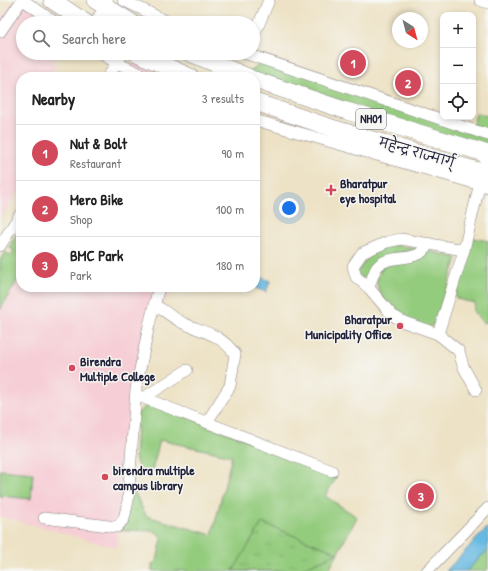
<!DOCTYPE html>
<html lang="en">
<head>
<meta charset="utf-8">
<style>
	:root { --surface:#fff; --page:#f2f2f2; --text:#222; --muted:#767676; --line:#e0e0e0; --accent:#d1495b }
	body { margin:0; font-family:"Patrick Hand","Playpen Sans Deva",sans-serif; background:var(--page); color:var(--text) }
	.controls { position:absolute; right:12px; top:12px; display:grid; overflow:hidden; border-radius:8px; box-shadow:0 2px 6px #0003 }
	.controls button { width:36px; height:36px; display:grid; place-items:center; padding:0; border:0; border-bottom:1px solid var(--line); background:var(--surface); color:var(--text); font:20px sans-serif }
	.compass { position:absolute; left:392px; top:12px; width:36px; height:36px; border-radius:50%; background:var(--surface); box-shadow:0 2px 6px #0003; rotate:144deg }
	.you { position:absolute; left:289px; top:208px; width:14px; height:14px; margin:-10px; border:3px solid #fff; border-radius:50%; background:#1a73e8; box-shadow:0 0 0 6px #1a73e833 }
	.badge { display:grid; place-items:center; width:26px; height:26px; border-radius:50%; background:var(--accent); color:#fff; font-size:13px; font-weight:700 }
	.pin { position:absolute; translate:-50% -50%; border:2px solid #fff; box-shadow:0 1px 4px #0006 }
	.list { margin:0; padding:0; list-style:none }
	h2 { display:flex; justify-content:space-between; align-items:center; height:52px; margin:0; padding:0 16px; font-size:17px }
	h2 small { font-size:13px; font-weight:400; color:var(--muted) }
	.list li { display:grid; grid-template-columns:26px 1fr auto; gap:12px; align-items:center; box-sizing:border-box; height:56px; padding:0 16px; border-top:1px solid var(--line) }
	.list b { display:block; font-size:15px; white-space:nowrap }
	.list p { margin:0; font-size:13px; white-space:nowrap; color:var(--muted) }
	.list em { font-size:13px; font-style:normal; color:var(--muted) }
	.icon { flex:none; width:22px; height:22px; fill:none; stroke:currentColor; stroke-width:2; stroke-linecap:round; stroke-linejoin:round }
	.map { position:relative; flex:none; width:488px; height:571px; overflow:hidden }
	.search { position:absolute; background:var(--surface); box-shadow:0 2px 6px #0003; left:16px; top:16px; width:244px; height:44px; display:flex; align-items:center; gap:10px; box-sizing:border-box; padding:0 14px; border-radius:22px; color:var(--muted); font-size:15px }
	.panel { position:absolute; background:var(--surface); box-shadow:0 2px 6px #0003; left:16px; top:72px; width:244px; height:220px; border-radius:16px }
	.map>svg:first-child { display:block }
	.built { fill:#f6cfd6 }
	.grass { fill:#94cc7e; stroke:#5b775c }
	.park { fill:url(#park-tufts); stroke:#5b775c }
	.water { fill:#66bae2; stroke:#446e8e }
	.lines { fill:none; stroke-linecap:round; stroke-linejoin:round }
	.minor-casing { stroke:#888280; stroke-width:12 }
	.highway-casing { stroke:#888280; stroke-width:18 }
	.minor { stroke:#fff; stroke-width:11 }
	.highway { stroke:#fff; stroke-width:17 }
	.poi-dot { fill:#d1495b; stroke:#f6f6f2; stroke-width:1.5 }
	.labels { text-anchor:middle; stroke-width:3; stroke-linejoin:round; paint-order:stroke }
	.shield { fill:#f6f6f2; stroke:#626272; stroke-width:1 }
	.shield-label { font-size:12px; font-weight:bold; fill:#22223b }
	.street-label { font-size:13px; fill:#22223b; stroke:#f6f6f2 }
	.poi-label { font-size:13px; font-weight:bold; fill:#22223b; stroke:#f6f6f2; text-anchor:start }
</style>
</head>
<body>
<div class="map">
<svg width="488" height="571" viewBox="0 0 488 571">
	<defs>
		<pattern id="park-tufts" width="24" height="20" patternUnits="userSpaceOnUse"><rect width="24" height="20" fill="#94cc7e"/><path d="M3 7l-1-3M5 7V3M7 7l1-3M15 17l-1-3M17 17v-4M19 17l1-3" fill="none" stroke="#7faf6e"/></pattern>
	</defs>
	<rect width="100%" height="100%" fill="#f6f6f2"/>
	<filter id="ink" filterUnits="userSpaceOnUse"><feTurbulence type="fractalNoise" baseFrequency=".025" numOctaves="2"/><feDisplacementMap in="SourceGraphic" scale="8" xChannelSelector="R" yChannelSelector="G"/><feConvolveMatrix kernelMatrix="1 2 1 2 8 2 1 2 1" color-interpolation-filters="sRGB"/></filter>
	<filter id="wash" filterUnits="userSpaceOnUse"><feTurbulence type="fractalNoise" baseFrequency=".012" numOctaves="4" result="noise"/><feDisplacementMap in="SourceGraphic" scale="16" xChannelSelector="R" yChannelSelector="G"/><feGaussianBlur stdDeviation="0.9" result="paint"/><feColorMatrix in="noise" values="0 0 0 0 0 0 0 0 0 0 0 0 0 0 0 0 0 1.4 0 .05"/><feComposite in="paint" operator="in"/></filter>
	<g filter="url(#wash)">
		<rect width="100%" height="100%" fill="#ede2c5"/>
		<g class="built">
			<path d="M15 0H35L63 23H23V53H57L51 63 57 66 50 77H21V187L0 220V19Z"/>
			<path d="M133 61 151 70 169 77H122Z"/>
			<path d="M21 274V287H171L158 314 129 422 117 548 0 516V310Z"/>
		</g>
		<g class="grass">
			<path d="M262 62 472 128 476 113 488 116V150L247 74Z"/>
			<path d="M18 231H21V274L0 310V260L5 252 10 255 14 251 9 247Z"/>
			<path d="M473 238 488 241V321L483 323 473 311 475 303 457 299 455 296Z"/>
			<path d="M395 245 421 249 420 251 396 253 367 282 357 273C368 255 374 250 395 245Z"/>
			<path d="M429 251 457 258 435 324C433 325 429 327 427 327 408 325 376 301 377 280 378 276 381 270 383 266Z"/>
			<path d="M153 404 272 450 336 478 325 496 357 517 328 571H152V565L157 561 162 538 155 531 121 530 131 485 146 516 212 535 232 456 160 440 151 474 139 470 135 457 138 413 147 405Z"/>
			<path d="M0 470 33 473 31 499 0 496Z"/>
			<path d="M488 550V569L486 571H466Z"/>
		</g>
		<path class="park" d="M262 523 338 553 296 571H233Z"/>
		<g class="water">
			<path d="M255 275 270 281 266 292 253 287H255Z"/>
			<path d="M488 527V550L466 571H446Z"/>
		</g>
	</g>
	<g filter="url(#ink)">
		<g class="lines">
			<defs>
				<g id="minor">
					<path d="M23 0 56 23"/>
					<path d="M123 0 170 23"/>
					<path d="M480 0 488 3"/>
					<path d="M95 23 108 2"/>
					<path d="M0 32 22 0"/>
					<path d="M253 38 269 0"/>
					<path d="M100 53 117 63 147 77"/>
					<path d="M244 53 488 135"/>
					<path d="M108 77 123 53"/>
					<path d="M255 120 488 187"/>
					<path d="M0 246 21 213"/>
					<path d="M369 288C371 281 373 273 377 267 391 251 420 266 428 243"/>
					<path d="M154 304C163 310 173 318 183 323 205 333 219 333 235 354L230 386 207 422"/>
					<path d="M438 334 464 250"/>
					<path d="M476 390 463 366 459 351 438 334 404 322 392 315 369 288 356 277 353 266 362 253 387 242 401 239 464 250 487 153"/>
					<path d="M136 395 332 471"/>
					<path d="M145 397 187 370"/>
					<path d="M44 518 117 527 124 519 128 501 136 389 149 325 159 287"/>
					<path d="M427 571 488 508"/>
				</g>
				<g id="highway">
					<path d="M52 0 86 23"/>
					<path d="M95 0 132 23"/>
					<path d="M137 53 190 77"/>
					<path d="M190 53 248 77"/>
					<path d="M255 80 347 111 488 154"/>
					<path d="M255 102 335 129 488 174"/>
				</g>
			</defs>
			<use href="#minor" class="minor-casing"/>
			<use href="#highway" class="highway-casing"/>
			<use href="#minor" class="minor"/>
			<use href="#highway" class="highway"/>
		</g>
	</g>
	<g class="poi-dot">
		<path d="M329 184h4v4h4v4h-4v4h-4v-4h-4v-4h4z"/>
		<circle cx="400" cy="326" r="4"/>
		<circle cx="72" cy="368" r="4"/>
		<circle cx="105" cy="477" r="4"/>
	</g>
	<g class="labels">
		<rect class="shield" x="356" y="109" width="30" height="20" rx="3"/>
		<g class="shield-label">
			<text x="371" y="123">NH01</text>
		</g>
		<g class="street-label">
			<text transform="translate(417 152) rotate(16)" y="5">महेन्द्र राज्मार्ग्</text>
		</g>
		<g class="poi-label">
			<text x="340" y="188">Bharatpur<tspan x="340" dy="15">eye hospital</tspan></text>
			<text x="392" y="324" text-anchor="end">Bharatpur<tspan x="392" dy="15">Municipality Office</tspan></text>
			<text x="80" y="366">Birendra<tspan x="80" dy="15">Multiple College</tspan></text>
			<text x="113" y="475">birendra multiple<tspan x="113" dy="15">campus library</tspan></text>
		</g>
	</g>
</svg>
<div class="controls">
<button>+</button>
<button>−</button>
<button><svg class="icon" aria-label="locate" viewBox="0 0 24 24"><circle cx="12" cy="12" r="6"/><path d="M12 2v4M12 18v4M2 12h4M18 12h4"/></svg></button>
</div>
<svg class="compass" viewBox="-18 -18 36 36"><path d="M0-13l5 13h-10z" fill="#e53935"/><path d="M0 13l5-13h-10z" fill="#767676"/></svg>
<div class="you"></div>
<div class="pin badge" style="left:353px;top:63px">1</div>
<div class="pin badge" style="left:408px;top:83px">2</div>
<div class="pin badge" style="left:421px;top:496px">3</div>
<div class="search"><svg class="icon" aria-label="search" viewBox="0 0 24 24"><circle cx="10" cy="10" r="6"/><path d="M15 15l6 6"/></svg>Search here</div>
<section class="panel">
<h2>Nearby<small>3 results</small></h2>
<ul class="list">
<li><span class="badge">1</span><div><b>Nut &amp; Bolt</b><p>Restaurant</p></div><em>90 m</em></li>
<li><span class="badge">2</span><div><b>Mero Bike</b><p>Shop</p></div><em>100 m</em></li>
<li><span class="badge">3</span><div><b>BMC Park</b><p>Park</p></div><em>180 m</em></li>
</ul>
</section>
</div>
</body>
</html>
